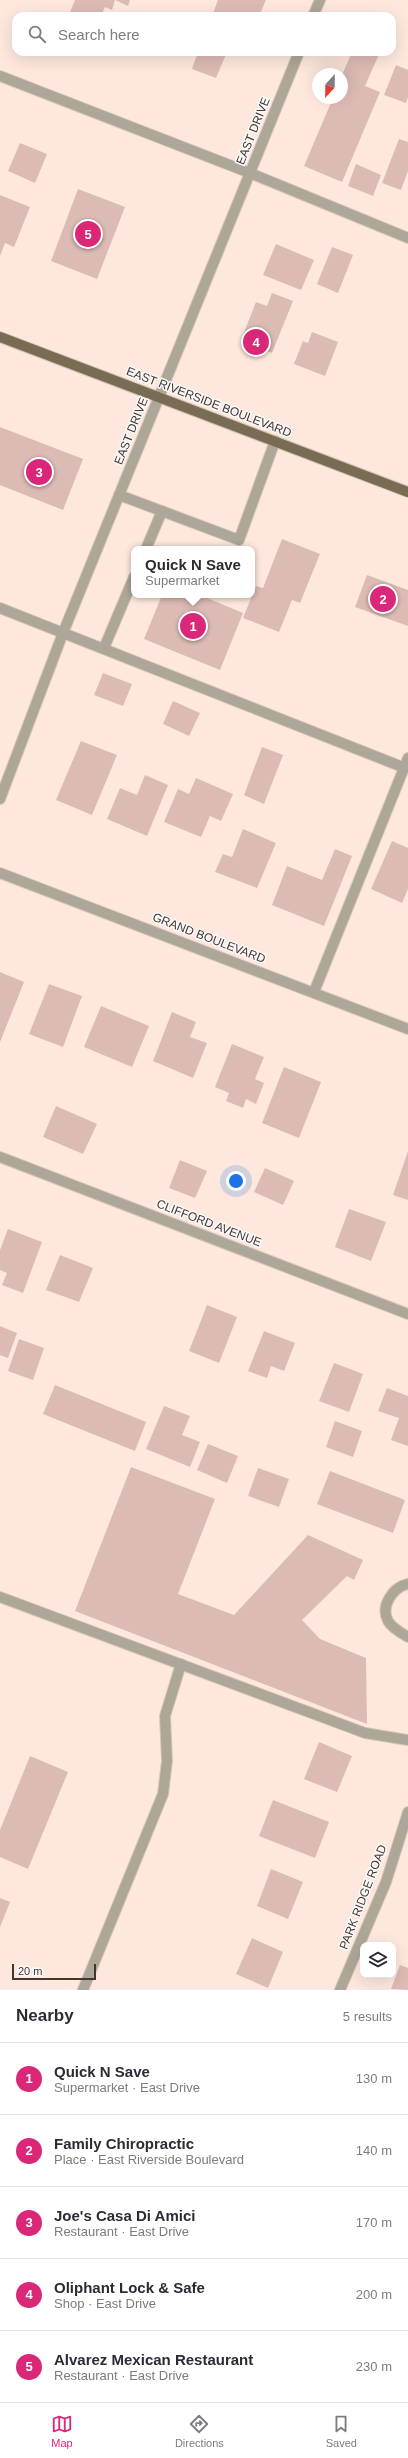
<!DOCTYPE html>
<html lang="en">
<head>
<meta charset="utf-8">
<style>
	:root { --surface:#fff; --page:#f2f2f3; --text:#2b2b33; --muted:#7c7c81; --line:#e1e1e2; --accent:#db2777 }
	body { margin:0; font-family:Arial,sans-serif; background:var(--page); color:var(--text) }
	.controls { position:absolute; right:12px; bottom:12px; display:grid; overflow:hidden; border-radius:8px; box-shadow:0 4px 16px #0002 }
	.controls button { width:36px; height:36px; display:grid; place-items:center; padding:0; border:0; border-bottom:1px solid var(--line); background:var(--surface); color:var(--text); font:20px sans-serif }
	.compass { position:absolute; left:312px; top:68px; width:36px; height:36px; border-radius:50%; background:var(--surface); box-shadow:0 4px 16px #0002; rotate:202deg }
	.scale { position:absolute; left:12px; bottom:10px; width:84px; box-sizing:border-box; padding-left:4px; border:2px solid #443730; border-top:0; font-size:11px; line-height:14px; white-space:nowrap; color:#443730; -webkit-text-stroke:3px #fafafa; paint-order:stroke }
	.you { position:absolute; left:236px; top:1181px; width:14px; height:14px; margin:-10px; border:3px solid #fff; border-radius:50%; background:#1a73e8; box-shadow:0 0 0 6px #1a73e833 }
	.badge { display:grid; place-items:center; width:26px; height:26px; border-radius:50%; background:var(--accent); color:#fff; font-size:13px; font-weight:700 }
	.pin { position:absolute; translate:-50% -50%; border:2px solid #fff; box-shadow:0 1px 4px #0006 }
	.popup { position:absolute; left:131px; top:546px; width:124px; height:52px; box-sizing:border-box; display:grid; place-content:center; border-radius:8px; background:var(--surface); filter:drop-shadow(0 1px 3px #0005); font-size:13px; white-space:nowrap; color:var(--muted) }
	.popup b { font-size:15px; color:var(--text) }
	.popup::after { content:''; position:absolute; left:50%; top:100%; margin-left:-8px; border:8px solid transparent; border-top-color:var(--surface) }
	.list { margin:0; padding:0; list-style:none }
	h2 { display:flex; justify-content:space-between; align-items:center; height:52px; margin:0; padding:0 16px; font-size:17px }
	h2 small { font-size:13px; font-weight:400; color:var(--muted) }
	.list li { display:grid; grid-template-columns:26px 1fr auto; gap:12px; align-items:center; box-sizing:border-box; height:72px; padding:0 16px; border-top:1px solid var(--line) }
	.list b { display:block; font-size:15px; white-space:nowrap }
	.list p { margin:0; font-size:13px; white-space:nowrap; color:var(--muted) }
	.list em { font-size:13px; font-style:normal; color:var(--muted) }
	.icon { flex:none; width:22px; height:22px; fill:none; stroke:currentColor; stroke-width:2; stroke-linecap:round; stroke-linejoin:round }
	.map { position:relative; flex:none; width:408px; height:1990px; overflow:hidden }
	.search { position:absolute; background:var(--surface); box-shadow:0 4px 16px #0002; left:12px; right:12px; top:12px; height:44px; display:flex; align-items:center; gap:10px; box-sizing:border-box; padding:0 14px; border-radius:12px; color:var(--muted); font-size:15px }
	.sheet { height:412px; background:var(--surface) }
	nav { display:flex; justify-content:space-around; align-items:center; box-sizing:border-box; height:56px; border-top:1px solid var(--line); background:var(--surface); font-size:11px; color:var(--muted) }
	nav a { display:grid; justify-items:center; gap:2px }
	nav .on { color:var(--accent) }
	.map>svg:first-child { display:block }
	.building { fill:#ddbbb5 }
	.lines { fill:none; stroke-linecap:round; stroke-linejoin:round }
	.service-casing { stroke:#d9c5ba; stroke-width:12 }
	.minor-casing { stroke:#d9c5ba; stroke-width:12 }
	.tertiary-casing { stroke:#d9c5ba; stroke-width:12 }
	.primary-casing { stroke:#d9c5ba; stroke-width:12 }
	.service { stroke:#ada799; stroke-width:10 }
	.minor { stroke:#ada799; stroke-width:10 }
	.tertiary { stroke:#ada799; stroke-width:10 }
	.primary { stroke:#786d54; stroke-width:10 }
	.labels { text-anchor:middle; stroke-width:3; stroke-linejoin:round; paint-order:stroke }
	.street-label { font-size:12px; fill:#443730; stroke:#fafafa }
</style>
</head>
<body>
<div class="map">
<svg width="408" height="1990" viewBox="0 0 408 1990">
	<rect width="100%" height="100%" fill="#fee8dd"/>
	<g class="building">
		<path d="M75 0H130L128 6 115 0 112 10 105 7 101 16H73L69 15Z"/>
		<path d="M218 0H266L259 16H212Z"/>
		<path d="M198 52H227L216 78 192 69Z"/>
		<path d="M352 52H380L365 86 380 92 342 182 304 166 333 98H342V75Z"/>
		<path d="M396 65 408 70V97L406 103 384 95Z"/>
		<path d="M399 139 408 142V171L401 190 382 183Z"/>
		<path d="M20 143 47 154 35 183 8 171Z"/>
		<path d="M356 164 381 175 373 196 348 186Z"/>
		<path d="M78 189 125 207 97 279 51 261Z"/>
		<path d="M0 195 30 207 14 247 5 243 0 256Z"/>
		<path d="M276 244 314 260 301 290 263 275Z"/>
		<path d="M332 247 353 255 338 293 317 284Z"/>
		<path d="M272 293 293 301 272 353 241 340 256 302 267 306Z"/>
		<path d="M312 332 338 342 325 376 294 364 303 341 308 343Z"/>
		<path d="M0 427 83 459 63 510 0 485Z"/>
		<path d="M282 539 320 554 300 603 292 600 279 632 243 618 256 586 263 588Z"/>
		<path d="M367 575 408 590V626L355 607Z"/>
		<path d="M162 595H200L243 613 220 670 144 639Z"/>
		<path d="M103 673 132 684 123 706 94 695Z"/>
		<path d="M173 701 200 713 189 736 163 724Z"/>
		<path d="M81 741 117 755 92 815 56 800Z"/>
		<path d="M262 747 283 755 264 804 244 795Z"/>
		<path d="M145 775 168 785 147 836 107 819 120 788 137 795Z"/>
		<path d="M196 778 233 794 221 821 210 816 201 837 164 822 178 789 189 794Z"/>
		<path d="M243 829 276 843 257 888 215 872 223 854 232 857Z"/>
		<path d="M392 841 408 848V889L402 903 371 889Z"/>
		<path d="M335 849 352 856 324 926 272 905 287 866 322 880Z"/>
		<path d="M0 972 24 982 0 1042Z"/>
		<path d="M49 984 82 996 63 1047 29 1034Z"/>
		<path d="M101 1006 149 1026 132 1067 84 1047Z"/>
		<path d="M172 1012 196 1022 190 1037 207 1043 193 1078 153 1061Z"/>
		<path d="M232 1044 264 1057 255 1079 264 1083 256 1104 246 1099 243 1108 226 1101 229 1093 215 1087Z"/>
		<path d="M284 1067 321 1082 299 1138 262 1123Z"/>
		<path d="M56 1106 97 1124 83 1154 43 1137Z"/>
		<path d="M408 1151V1200L393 1195Z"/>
		<path d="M180 1160 207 1171 195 1198 169 1188Z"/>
		<path d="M265 1168 294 1181 283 1205 254 1192Z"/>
		<path d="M349 1209 386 1222 371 1261 335 1247Z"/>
		<path d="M8 1229 42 1242 23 1293 2 1285 7 1273 0 1270V1250Z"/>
		<path d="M60 1255 93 1268 79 1302 46 1290Z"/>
		<path d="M207 1305 237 1317 219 1363 189 1351Z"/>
		<path d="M0 1326 17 1333 8 1358 0 1355Z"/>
		<path d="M264 1331 295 1343 284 1371 271 1366 267 1378 248 1371Z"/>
		<path d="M19 1339 44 1348 33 1380 8 1371Z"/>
		<path d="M334 1363 363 1374 349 1412 319 1401Z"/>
		<path d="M55 1385 146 1422 135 1451 43 1414Z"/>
		<path d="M387 1388 408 1396V1446L391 1440 399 1418 378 1411Z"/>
		<path d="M164 1406 190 1416 182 1435 200 1442 190 1467 146 1449Z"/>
		<path d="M335 1421 362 1431 353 1457 326 1447Z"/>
		<path d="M208 1444 238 1456 227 1483 197 1470Z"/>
		<path d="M131 1467 215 1499 178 1594 234 1615 308 1535 363 1560 354 1580 347 1576 302 1620 320 1639 366 1658 367 1724 75 1611Z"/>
		<path d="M258 1468 289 1479 279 1507 248 1496Z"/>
		<path d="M330 1471 405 1500 393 1533 317 1504Z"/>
		<path d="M319 1742 352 1756 337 1792 304 1779Z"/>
		<path d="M30 1756 68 1772 28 1869 0 1857V1830Z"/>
		<path d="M273 1800 329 1822 315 1858 259 1836Z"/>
		<path d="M271 1869 303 1882 288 1919 257 1906Z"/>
		<path d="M0 1898 10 1902 0 1927Z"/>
		<path d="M252 1938 283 1952 268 1988 236 1974Z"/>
		<path d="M400 1965 408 1968V1990L391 1989Z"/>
	</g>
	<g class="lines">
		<defs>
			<g id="service">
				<path d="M0 76 250 173 408 238"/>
				<path d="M119 495 239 540 275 441"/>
				<path d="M146 549 162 511"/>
				<path d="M0 608 405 768"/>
				<path d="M104 648 134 577"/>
				<path d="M314 992 408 758"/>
				<path d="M408 1584C393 1587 380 1606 388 1621 392 1628 401 1633 408 1637"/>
				<path d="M0 1597 365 1733 408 1740"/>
				<path d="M83 1990 163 1794 167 1761 165 1716 181 1664"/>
			</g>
			<g id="minor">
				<path d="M0 799 63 633 159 397"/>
				<path d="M0 873 408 1029"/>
				<path d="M0 1157 408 1314"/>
				<path d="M340 1990 386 1882 408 1812"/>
			</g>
			<g id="tertiary">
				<path d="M313 16 320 0"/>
				<path d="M159 397 299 52"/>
			</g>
			<path id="primary" d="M0 337 408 492"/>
		</defs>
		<use href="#service" class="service-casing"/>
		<use href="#minor" class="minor-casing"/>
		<use href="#tertiary" class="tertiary-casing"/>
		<use href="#primary" class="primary-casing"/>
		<use href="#service" class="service"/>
		<use href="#minor" class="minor"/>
		<use href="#tertiary" class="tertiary"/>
		<use href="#primary" class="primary"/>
	</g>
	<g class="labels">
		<g class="street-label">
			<text transform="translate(253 131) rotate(-68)" y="4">EAST DRIVE</text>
			<text transform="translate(209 402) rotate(21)" y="4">EAST RIVERSIDE BOULEVARD</text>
			<text transform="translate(131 431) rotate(-68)" y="4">EAST DRIVE</text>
			<text transform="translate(209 938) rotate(21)" y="4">GRAND BOULEVARD</text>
			<text transform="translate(209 1223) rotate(21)" y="4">CLIFFORD AVENUE</text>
			<text transform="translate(363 1897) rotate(-69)" y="4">PARK RIDGE ROAD</text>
		</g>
	</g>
</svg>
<div class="controls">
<button><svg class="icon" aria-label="layers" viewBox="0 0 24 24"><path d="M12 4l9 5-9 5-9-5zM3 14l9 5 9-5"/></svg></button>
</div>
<svg class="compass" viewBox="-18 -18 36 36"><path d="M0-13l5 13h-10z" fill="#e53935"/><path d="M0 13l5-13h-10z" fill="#7c7c81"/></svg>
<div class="scale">20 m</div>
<div class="you"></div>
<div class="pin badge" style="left:193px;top:626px">1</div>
<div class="popup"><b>Quick N Save</b>Supermarket</div>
<div class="pin badge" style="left:383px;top:599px">2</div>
<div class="pin badge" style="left:39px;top:472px">3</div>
<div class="pin badge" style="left:256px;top:342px">4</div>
<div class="pin badge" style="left:88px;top:234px">5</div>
<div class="search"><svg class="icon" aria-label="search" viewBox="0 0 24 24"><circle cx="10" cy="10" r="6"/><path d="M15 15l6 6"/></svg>Search here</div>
</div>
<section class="sheet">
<h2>Nearby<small>5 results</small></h2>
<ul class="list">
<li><span class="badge">1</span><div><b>Quick N Save</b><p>Supermarket · East Drive</p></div><em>130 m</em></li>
<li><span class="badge">2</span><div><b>Family Chiropractic</b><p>Place · East Riverside Boulevard</p></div><em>140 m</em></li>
<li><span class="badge">3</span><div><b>Joe's Casa Di Amici</b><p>Restaurant · East Drive</p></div><em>170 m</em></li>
<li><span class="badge">4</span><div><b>Oliphant Lock &amp; Safe</b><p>Shop · East Drive</p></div><em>200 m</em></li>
<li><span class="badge">5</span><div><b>Alvarez Mexican Restaurant</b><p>Restaurant · East Drive</p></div><em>230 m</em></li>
</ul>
</section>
<nav>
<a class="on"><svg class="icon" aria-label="map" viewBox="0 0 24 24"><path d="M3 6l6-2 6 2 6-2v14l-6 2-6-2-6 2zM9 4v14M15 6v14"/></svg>Map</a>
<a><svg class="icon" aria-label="directions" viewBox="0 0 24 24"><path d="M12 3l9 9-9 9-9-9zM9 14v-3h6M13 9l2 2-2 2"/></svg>Directions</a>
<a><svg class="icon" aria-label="saved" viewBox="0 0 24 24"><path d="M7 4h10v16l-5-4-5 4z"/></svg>Saved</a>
</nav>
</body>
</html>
